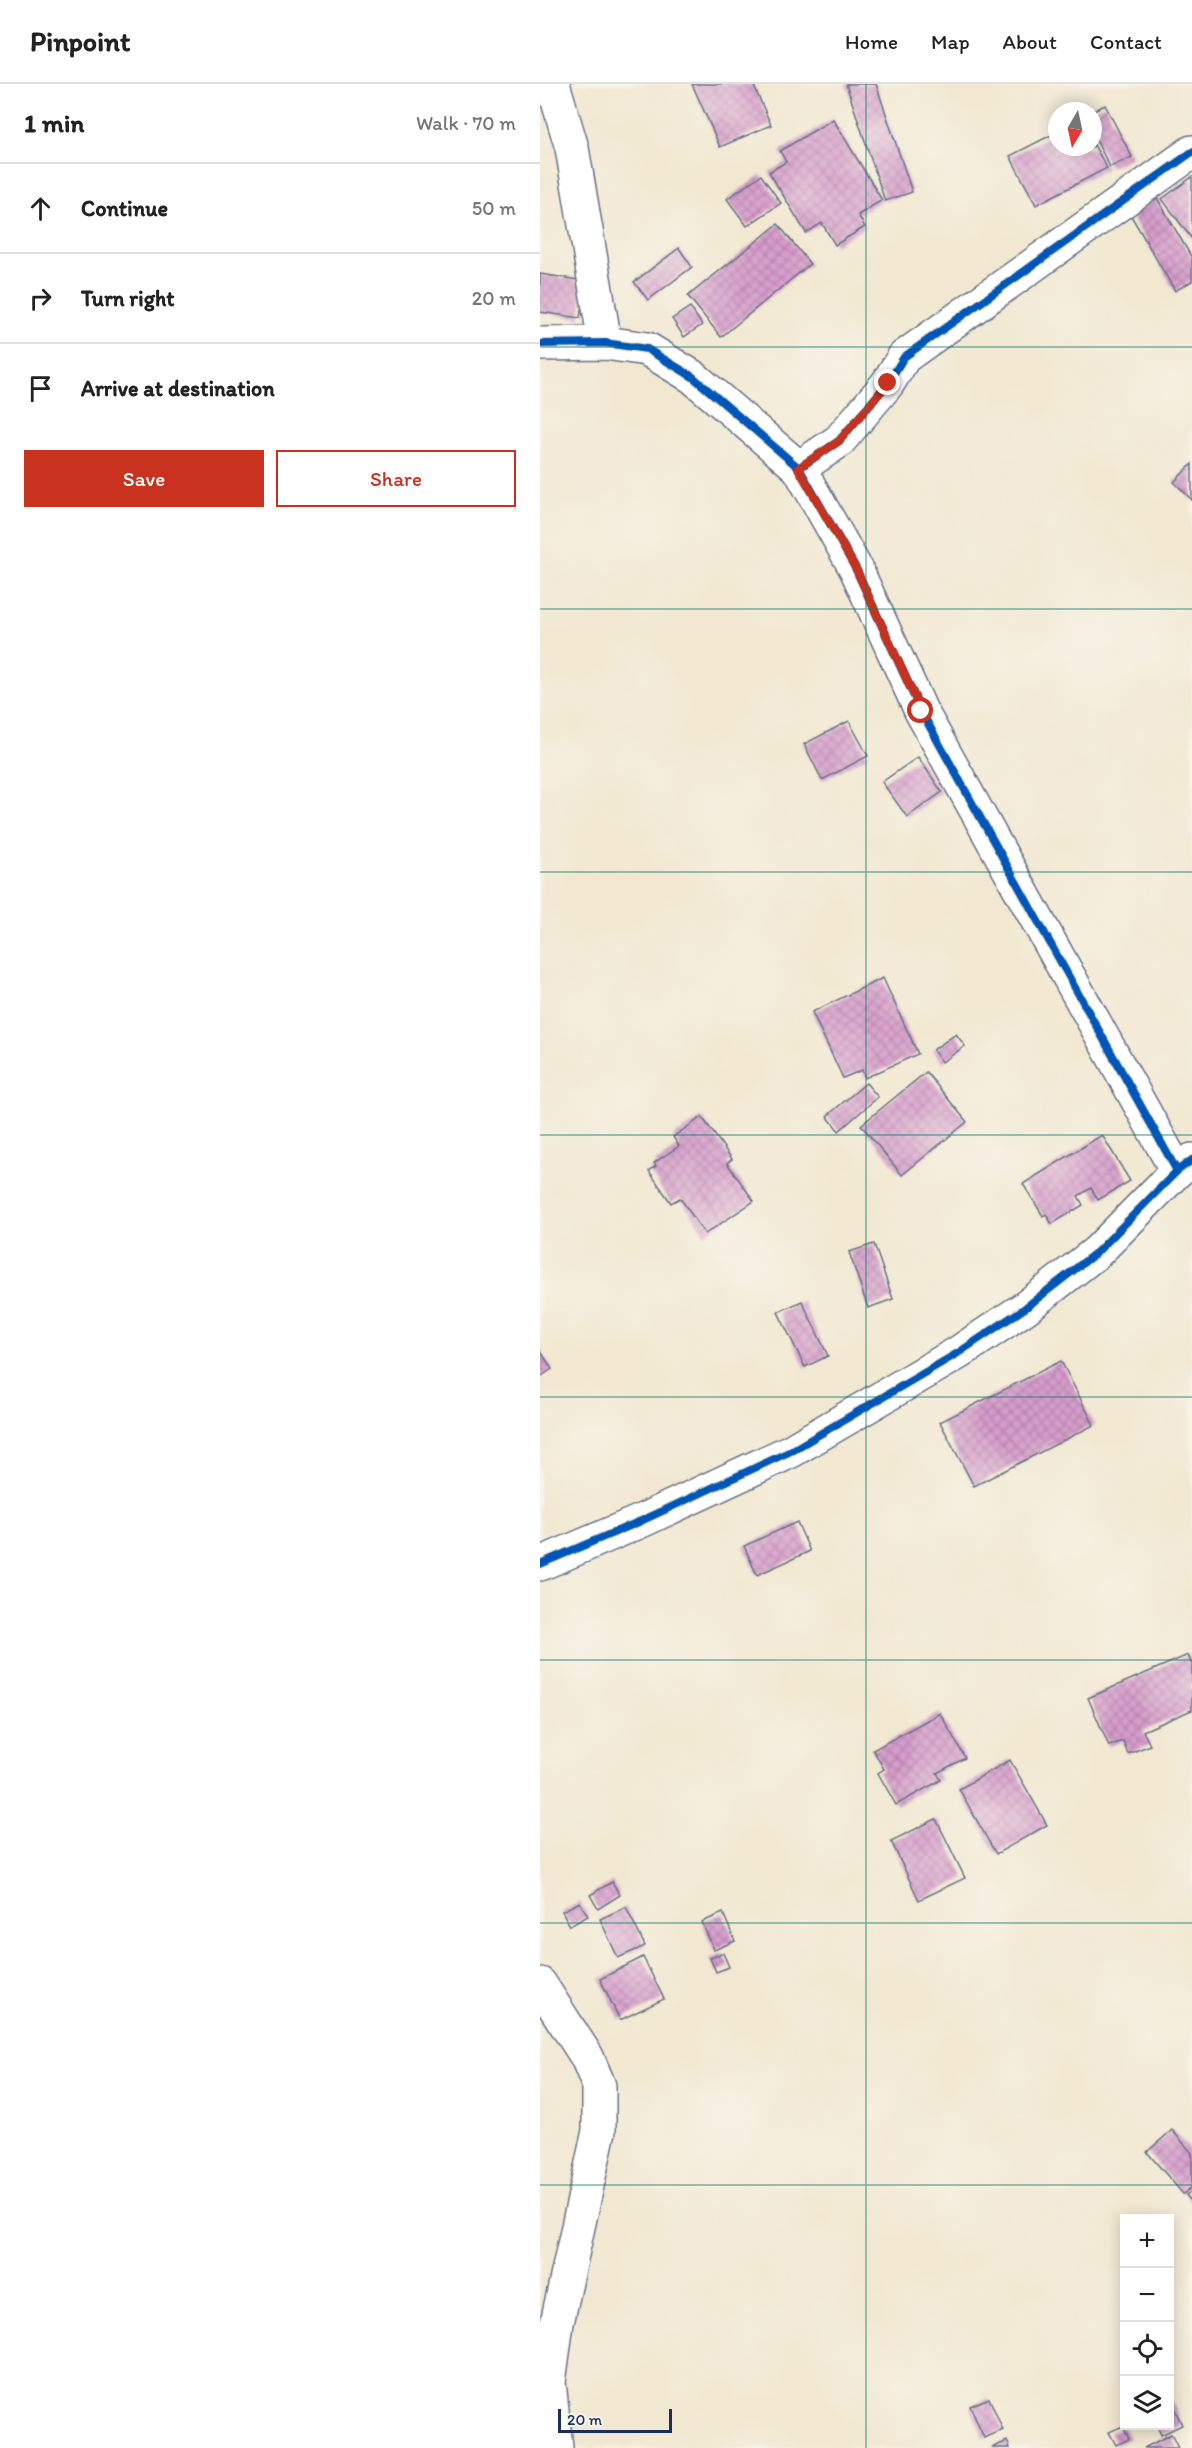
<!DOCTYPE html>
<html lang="en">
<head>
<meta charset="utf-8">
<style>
	:root { --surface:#fff; --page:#f2f2f2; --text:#222; --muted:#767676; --line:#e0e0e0; --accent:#c8321e }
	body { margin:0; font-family:Itim,sans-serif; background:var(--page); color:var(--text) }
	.controls { position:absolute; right:18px; bottom:18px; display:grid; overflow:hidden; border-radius:0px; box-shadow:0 3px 15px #0003 }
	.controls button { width:54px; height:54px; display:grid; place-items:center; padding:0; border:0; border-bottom:2px solid var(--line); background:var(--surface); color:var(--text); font:30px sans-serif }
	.compass { position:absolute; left:508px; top:18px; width:54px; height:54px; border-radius:50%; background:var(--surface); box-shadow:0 3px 15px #0003; rotate:189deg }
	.scale { position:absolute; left:18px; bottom:15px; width:114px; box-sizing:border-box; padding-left:6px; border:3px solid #1b2f5e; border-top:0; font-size:16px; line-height:21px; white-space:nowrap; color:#1b2f5e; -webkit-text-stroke:4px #f7f3e8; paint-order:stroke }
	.stop { position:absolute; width:18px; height:18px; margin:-14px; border:4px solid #c8321e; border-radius:50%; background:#fff }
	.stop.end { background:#c8321e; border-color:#fff; box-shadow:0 2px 6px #0008 }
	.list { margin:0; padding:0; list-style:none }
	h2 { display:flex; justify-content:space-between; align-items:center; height:78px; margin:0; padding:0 24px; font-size:26px }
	h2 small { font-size:20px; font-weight:400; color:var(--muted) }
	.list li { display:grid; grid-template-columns:39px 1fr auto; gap:18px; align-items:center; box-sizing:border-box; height:90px; padding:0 24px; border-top:2px solid var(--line) }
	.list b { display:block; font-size:22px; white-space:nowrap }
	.list em { font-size:20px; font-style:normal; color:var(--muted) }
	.actions { display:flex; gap:12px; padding:18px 24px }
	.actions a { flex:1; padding:14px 0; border:2px solid var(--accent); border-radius:0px; text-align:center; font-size:21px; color:var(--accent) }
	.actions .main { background:var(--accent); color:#fff }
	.icon { flex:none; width:33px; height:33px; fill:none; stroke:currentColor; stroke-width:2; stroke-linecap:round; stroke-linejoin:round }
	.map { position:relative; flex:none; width:652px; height:2364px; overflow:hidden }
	header { display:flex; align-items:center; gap:36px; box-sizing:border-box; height:84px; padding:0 30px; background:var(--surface); border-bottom:2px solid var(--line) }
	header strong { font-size:28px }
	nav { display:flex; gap:33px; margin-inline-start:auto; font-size:21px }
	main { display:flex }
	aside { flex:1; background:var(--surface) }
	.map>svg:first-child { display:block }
	.building { fill:url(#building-cross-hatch) }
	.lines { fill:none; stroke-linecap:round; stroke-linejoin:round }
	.minor-casing { stroke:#667086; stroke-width:36 }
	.minor { stroke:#fff; stroke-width:33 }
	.cycleway-casing { stroke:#f7f3e8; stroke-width:11 }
	.cycleway { stroke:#0057b8; stroke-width:8 }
	.route { stroke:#c8321e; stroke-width:8 }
	.grid { fill:none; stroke:#0f766e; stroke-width:1.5; stroke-opacity:0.55 }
</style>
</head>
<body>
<header>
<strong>Pinpoint</strong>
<nav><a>Home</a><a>Map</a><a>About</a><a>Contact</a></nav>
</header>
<main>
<aside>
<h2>1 min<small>Walk · 70 m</small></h2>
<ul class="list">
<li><svg class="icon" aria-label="ahead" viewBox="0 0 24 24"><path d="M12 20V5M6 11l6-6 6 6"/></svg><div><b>Continue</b></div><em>50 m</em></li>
<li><svg class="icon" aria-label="right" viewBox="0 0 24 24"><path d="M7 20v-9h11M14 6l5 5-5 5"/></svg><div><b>Turn right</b></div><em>20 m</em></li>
<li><svg class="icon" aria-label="arrive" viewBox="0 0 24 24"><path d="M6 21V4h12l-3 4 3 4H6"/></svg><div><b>Arrive at destination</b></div></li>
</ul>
<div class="actions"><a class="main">Save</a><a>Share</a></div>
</aside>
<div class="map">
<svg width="652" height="2364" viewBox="0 0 652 2364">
	<defs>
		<pattern id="building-cross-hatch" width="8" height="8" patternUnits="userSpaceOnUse" patternTransform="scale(1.5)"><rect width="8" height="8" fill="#d89dcc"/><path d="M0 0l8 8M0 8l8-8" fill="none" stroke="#ae80a9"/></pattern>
	</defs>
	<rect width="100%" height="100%" fill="#f7f3e8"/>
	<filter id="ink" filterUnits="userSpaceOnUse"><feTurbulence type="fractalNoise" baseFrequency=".0167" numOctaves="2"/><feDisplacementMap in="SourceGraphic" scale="12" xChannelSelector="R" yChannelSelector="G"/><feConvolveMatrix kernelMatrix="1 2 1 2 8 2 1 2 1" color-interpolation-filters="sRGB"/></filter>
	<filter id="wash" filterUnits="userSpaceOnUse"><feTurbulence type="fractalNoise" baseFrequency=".008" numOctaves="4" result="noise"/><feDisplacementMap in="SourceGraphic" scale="24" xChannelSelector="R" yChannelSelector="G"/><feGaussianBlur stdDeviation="1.35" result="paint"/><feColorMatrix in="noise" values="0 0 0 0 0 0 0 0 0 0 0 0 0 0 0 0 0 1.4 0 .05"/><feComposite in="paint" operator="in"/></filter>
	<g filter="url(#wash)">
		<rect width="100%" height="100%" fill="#f2e8d1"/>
		<g id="blocks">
			<g class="building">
				<path d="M152 0H213L231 41 180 63Z"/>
				<path d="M306 0H336L372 108 345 117Z"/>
				<path d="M565 21 592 73 570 83 553 50V27Z"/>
				<path d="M293 35 342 116 318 131 325 143 295 161 282 139 266 149 229 88 246 78 240 67Z"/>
				<path d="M517 48V63H553V59L567 84 496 121 470 72Z"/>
				<path d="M221 91 241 119 207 142 187 115Z"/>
				<path d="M652 93V155L622 115Z"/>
				<path d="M617 114 652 174V197L635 207 590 130Z"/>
				<path d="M238 140 270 180 181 253 148 212Z"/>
				<path d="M139 164 152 183 108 216 94 198Z"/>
				<path d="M0 190 45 197 40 234 0 228Z"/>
				<path d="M150 223 162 241 144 253 132 235Z"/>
				<path d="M652 380V416L634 398Z"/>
				<path d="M309 637 328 672 282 696 264 660Z"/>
				<path d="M378 673 402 708 367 733 342 698Z"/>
				<path d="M343 894 378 970 325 994 322 986 303 994 272 928Z"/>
				<path d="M416 950 425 962 402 978 393 966Z"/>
				<path d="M386 988 427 1038 362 1091 321 1041Z"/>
				<path d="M326 999 338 1013 299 1047 287 1032Z"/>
				<path d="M162 1033 192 1075 187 1079 214 1117 165 1150 140 1114 131 1119 109 1087 116 1082 114 1079 139 1062 133 1053Z"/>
				<path d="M562 1051 590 1097 558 1116 551 1104 538 1112 543 1121 512 1140 506 1130 503 1132 483 1100Z"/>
				<path d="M334 1160 353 1215 328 1224 309 1168Z"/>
				<path d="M262 1217 288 1272 265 1283 238 1228Z"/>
				<path d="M0 1266 12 1285 0 1293Z"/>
				<path d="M521 1277 554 1341 434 1402 400 1338Z"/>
				<path d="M257 1438 270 1467 217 1491 204 1462Z"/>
				<path d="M648 1571 652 1581V1626L603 1647 610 1661 588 1670 583 1657 569 1662 548 1614Z"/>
				<path d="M400 1629 425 1674 397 1689 401 1696 356 1721 338 1689 344 1685 333 1666Z"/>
				<path d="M470 1676 507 1741 456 1770 419 1705Z"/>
				<path d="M396 1735 425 1794 379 1816 351 1757Z"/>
				<path d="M72 1798 80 1811 58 1825 50 1811Z"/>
				<path d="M40 1818 48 1832 30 1842 22 1827Z"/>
				<path d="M86 1823 105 1862 78 1874 60 1835Z"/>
				<path d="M183 1829 195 1857 174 1866 162 1838Z"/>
				<path d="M183 1869 189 1883 176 1888 170 1874Z"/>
				<path d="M103 1873 124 1915 80 1936 60 1895Z"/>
				<path d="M632 2046 652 2069V2103L643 2110 607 2068Z"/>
				<path d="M652 2107V2119L646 2111Z"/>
				<path d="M449 2314 463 2346 444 2354 430 2322Z"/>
				<path d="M630 2315 642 2341 621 2351 617 2342H630Z"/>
				<path d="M583 2342 589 2355 576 2361 569 2348Z"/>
				<path d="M631 2350 638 2364H604Z"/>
				<path d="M467 2357 470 2364H452Z"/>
			</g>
		</g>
	</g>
	<g filter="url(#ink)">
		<use href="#blocks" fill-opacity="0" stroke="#667086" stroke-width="1.5"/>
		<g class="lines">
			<defs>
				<g id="minor">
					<path d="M13 0 32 64 65 259"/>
					<path d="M0 260 65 259 107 265 153 293 259 384 299 357 348 299 364 273 652 68"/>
					<path d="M259 384 316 485 381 627 637 1087"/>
					<path d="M0 1480 101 1437 251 1367 418 1269 485 1224 557 1168 637 1087 652 1076"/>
					<path d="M0 1900 47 1973 59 2002V2047L17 2239 9 2298 16 2364"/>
				</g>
			</defs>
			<use href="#minor" class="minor-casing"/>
			<use href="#minor" class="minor"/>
			<defs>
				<g id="cycleway">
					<path d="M0 260 65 259 107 265 153 293 259 384 299 357 348 299 364 273 652 68"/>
					<path d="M259 384 316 485 381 627 637 1087"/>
					<path d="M0 1480 101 1437 251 1367 418 1269 485 1224 557 1168 637 1087 652 1076"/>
				</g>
			</defs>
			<use href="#cycleway" class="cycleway-casing"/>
			<use href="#cycleway" class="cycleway"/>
		</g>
	</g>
	<g class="lines" filter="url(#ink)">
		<path class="route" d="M348 299 299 357 258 384 316 485 381 627"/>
	</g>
	<path class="grid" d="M326 0V2364M0 263H652M0 525H652M0 788H652M0 1051H652M0 1313H652M0 1576H652M0 1839H652M0 2101H652"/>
</svg>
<div class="controls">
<button>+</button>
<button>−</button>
<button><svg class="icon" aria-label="locate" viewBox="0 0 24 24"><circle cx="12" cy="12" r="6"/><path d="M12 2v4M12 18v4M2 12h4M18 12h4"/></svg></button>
<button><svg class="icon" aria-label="layers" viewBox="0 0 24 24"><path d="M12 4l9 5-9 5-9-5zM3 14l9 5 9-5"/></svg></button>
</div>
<svg class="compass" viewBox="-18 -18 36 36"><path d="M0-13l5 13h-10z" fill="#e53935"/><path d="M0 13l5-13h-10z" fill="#767676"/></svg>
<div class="scale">20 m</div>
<div class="stop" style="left:381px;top:627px"></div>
<div class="stop end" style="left:348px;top:299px"></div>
</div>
</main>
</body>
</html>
